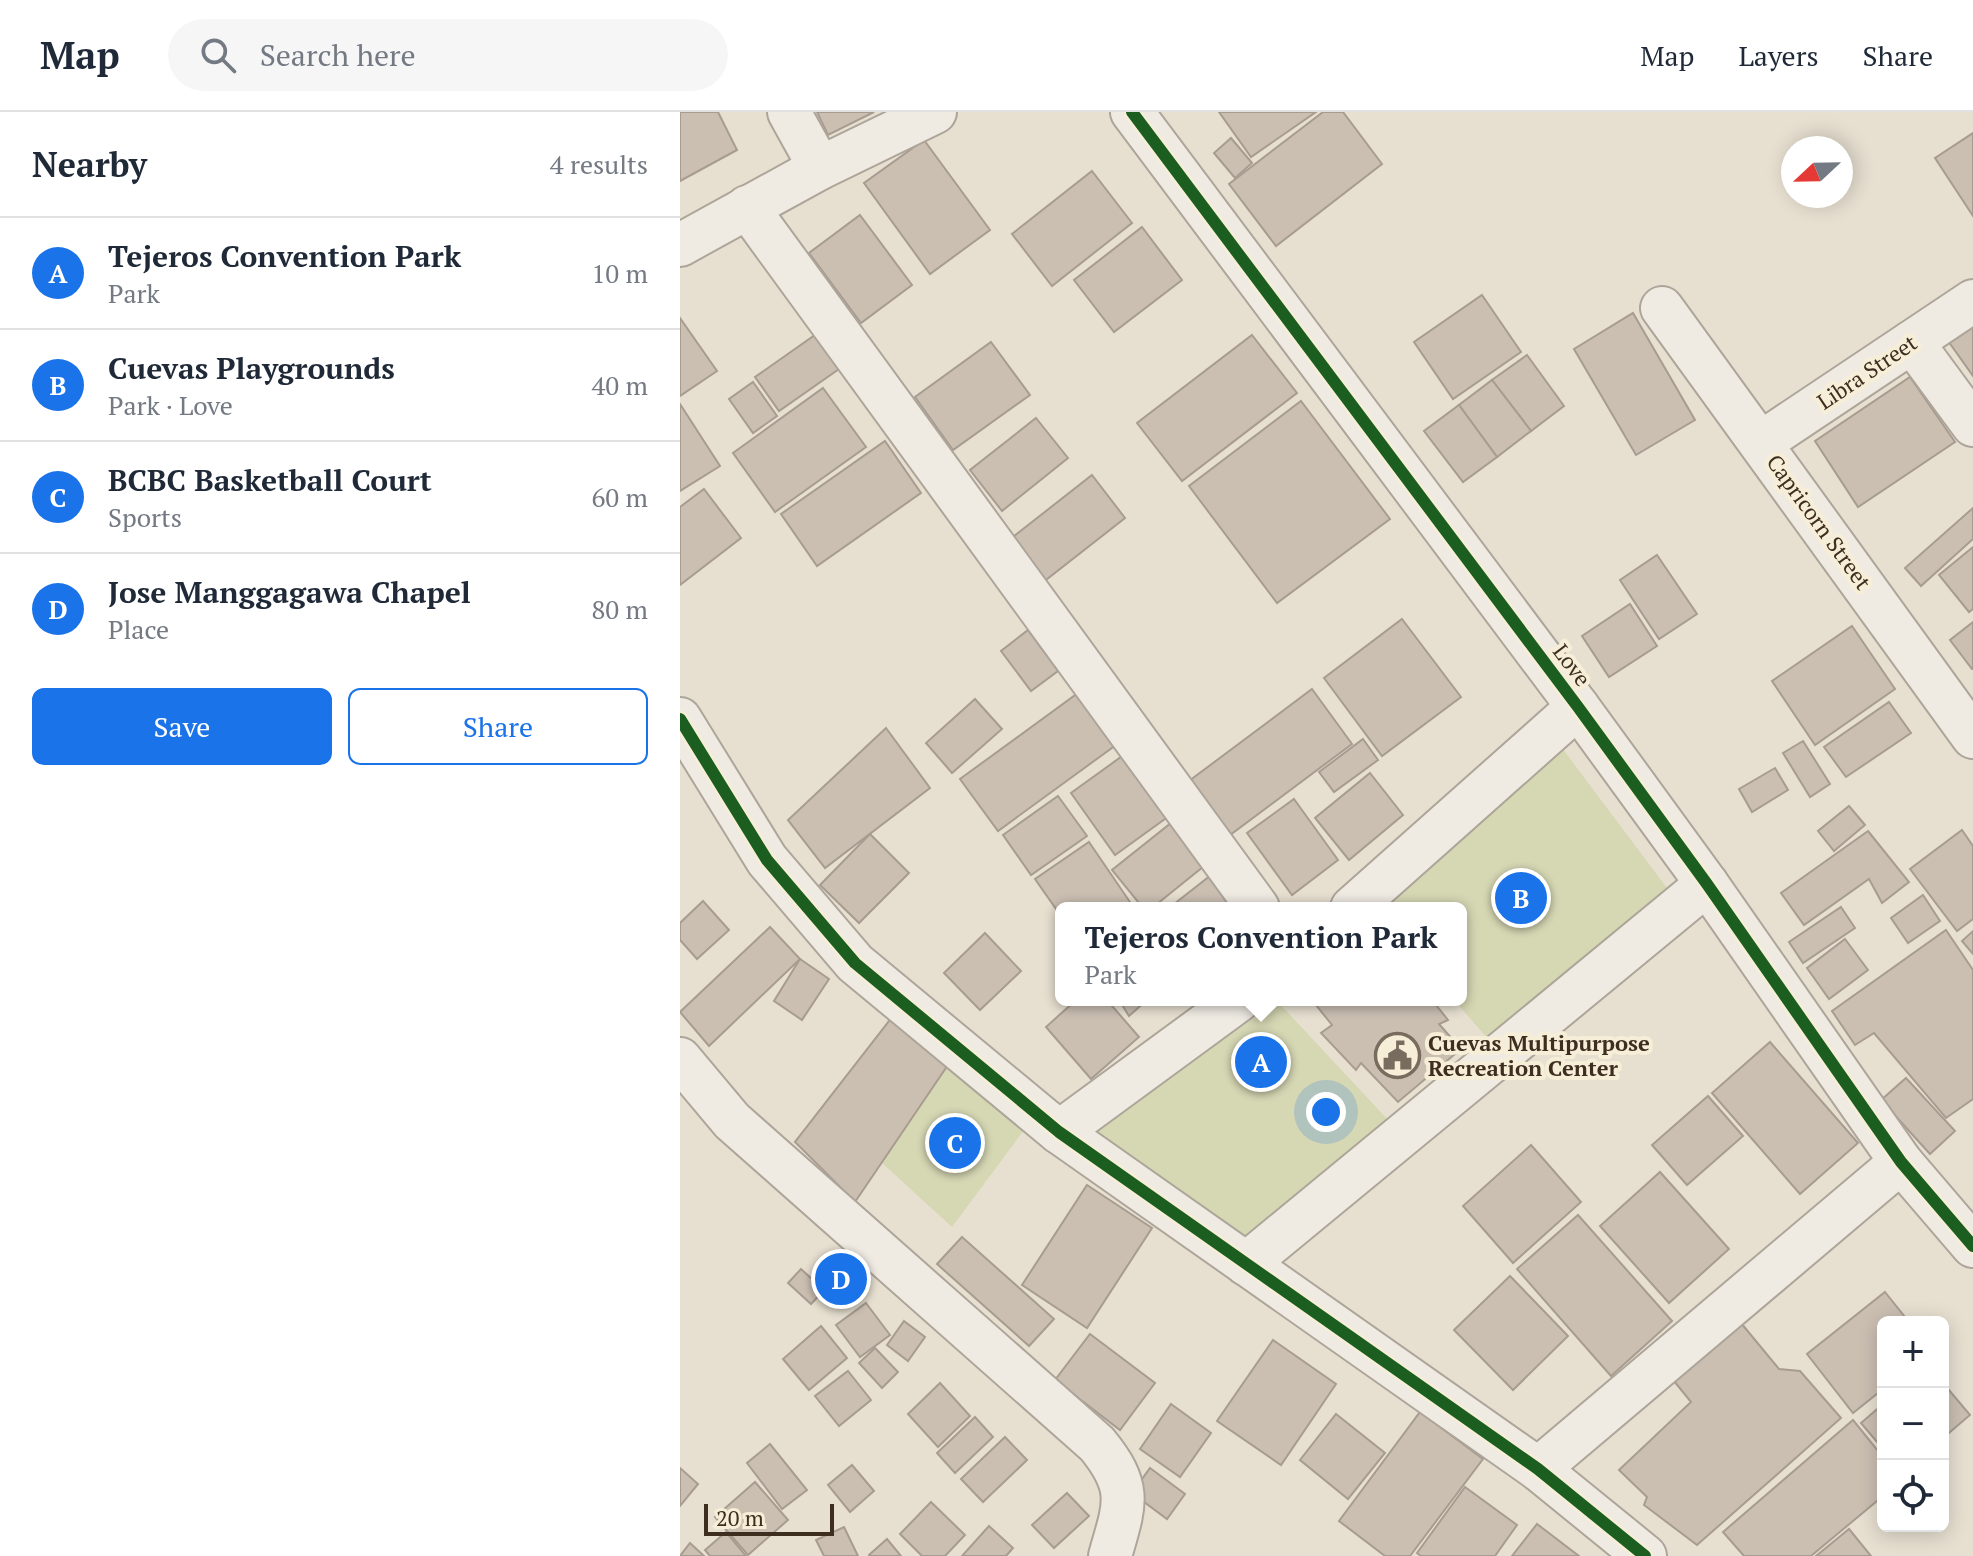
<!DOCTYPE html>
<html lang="en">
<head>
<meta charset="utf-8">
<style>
	:root { --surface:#fff; --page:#f6f6f7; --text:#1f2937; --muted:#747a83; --line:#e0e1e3; --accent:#1a73e8 }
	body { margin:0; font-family:"PT Serif",serif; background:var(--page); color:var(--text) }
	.controls { position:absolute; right:24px; bottom:24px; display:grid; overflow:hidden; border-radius:12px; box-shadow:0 4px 20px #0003 }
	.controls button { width:72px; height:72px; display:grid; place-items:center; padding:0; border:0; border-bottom:2px solid var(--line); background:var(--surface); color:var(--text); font:40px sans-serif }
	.compass { position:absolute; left:1101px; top:24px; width:72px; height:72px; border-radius:50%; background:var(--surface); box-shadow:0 4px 20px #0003; rotate:248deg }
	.scale { position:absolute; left:24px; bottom:20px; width:130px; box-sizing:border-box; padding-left:8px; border:4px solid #3d2e20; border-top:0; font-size:22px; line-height:28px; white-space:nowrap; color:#3d2e20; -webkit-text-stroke:6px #f7eed8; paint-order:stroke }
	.you { position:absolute; left:646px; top:1000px; width:28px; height:28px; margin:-20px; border:6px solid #fff; border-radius:50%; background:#1a73e8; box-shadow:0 0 0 12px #1a73e833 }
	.badge { display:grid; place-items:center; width:52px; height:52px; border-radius:50%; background:var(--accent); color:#fff; font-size:26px; font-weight:700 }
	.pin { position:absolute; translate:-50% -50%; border:4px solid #fff; box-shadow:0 2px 8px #0006 }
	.popup { position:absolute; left:375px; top:790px; width:412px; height:104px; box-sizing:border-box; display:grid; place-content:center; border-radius:12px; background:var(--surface); filter:drop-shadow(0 2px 6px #0005); font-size:26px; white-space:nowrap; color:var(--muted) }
	.popup b { font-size:30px; color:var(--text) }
	.popup::after { content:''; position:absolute; left:50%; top:100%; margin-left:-16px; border:16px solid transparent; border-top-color:var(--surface) }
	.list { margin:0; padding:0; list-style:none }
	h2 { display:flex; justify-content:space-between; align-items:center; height:104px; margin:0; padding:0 32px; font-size:34px }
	h2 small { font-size:26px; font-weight:400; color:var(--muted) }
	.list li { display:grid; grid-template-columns:52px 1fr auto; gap:24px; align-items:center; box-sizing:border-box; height:112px; padding:0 32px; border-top:2px solid var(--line) }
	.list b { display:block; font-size:30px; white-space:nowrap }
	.list p { margin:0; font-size:26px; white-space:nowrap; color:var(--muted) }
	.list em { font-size:26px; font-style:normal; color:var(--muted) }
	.actions { display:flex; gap:16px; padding:24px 32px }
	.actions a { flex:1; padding:18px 0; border:2px solid var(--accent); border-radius:12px; text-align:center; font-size:28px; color:var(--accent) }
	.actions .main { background:var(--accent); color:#fff }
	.icon { flex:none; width:44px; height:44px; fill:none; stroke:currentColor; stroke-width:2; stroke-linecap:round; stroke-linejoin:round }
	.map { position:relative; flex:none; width:1293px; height:1444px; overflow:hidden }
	header { display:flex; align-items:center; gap:48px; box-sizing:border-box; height:112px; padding:0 40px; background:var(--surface); border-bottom:2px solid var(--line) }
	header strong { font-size:38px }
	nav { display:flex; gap:44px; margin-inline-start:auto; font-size:28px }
	.search { width:560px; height:72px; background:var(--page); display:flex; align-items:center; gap:20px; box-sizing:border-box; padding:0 28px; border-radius:44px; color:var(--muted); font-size:30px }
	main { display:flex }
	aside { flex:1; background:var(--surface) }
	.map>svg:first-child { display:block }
	.green { fill:#d6d7b3 }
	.building { fill:#cbbfb2; stroke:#a89c90; stroke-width:2 }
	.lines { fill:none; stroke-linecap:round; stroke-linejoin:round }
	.minor-casing { stroke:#ada599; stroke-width:46 }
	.minor { stroke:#efebe3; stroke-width:42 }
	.cycleway-casing { stroke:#f7eed8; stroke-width:17 }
	.cycleway { stroke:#1b5e20; stroke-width:12 }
	.labels { text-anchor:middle; stroke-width:8; stroke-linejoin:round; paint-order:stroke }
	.street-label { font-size:22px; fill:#3d2e20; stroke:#f7eed8 }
	.poi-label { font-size:22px; font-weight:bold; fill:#3d2e20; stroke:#f7eed8; text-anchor:start }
</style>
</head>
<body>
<header>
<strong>Map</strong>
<div class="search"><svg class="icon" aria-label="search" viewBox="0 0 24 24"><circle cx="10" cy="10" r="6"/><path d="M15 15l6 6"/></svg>Search here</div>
<nav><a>Map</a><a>Layers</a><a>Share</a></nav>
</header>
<main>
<aside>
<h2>Nearby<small>4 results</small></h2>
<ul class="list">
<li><span class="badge">A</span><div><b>Tejeros Convention Park</b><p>Park</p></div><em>10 m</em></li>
<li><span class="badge">B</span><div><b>Cuevas Playgrounds</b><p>Park · Love</p></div><em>40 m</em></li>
<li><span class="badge">C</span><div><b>BCBC Basketball Court</b><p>Sports</p></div><em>60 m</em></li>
<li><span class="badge">D</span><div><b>Jose Manggagawa Chapel</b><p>Place</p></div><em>80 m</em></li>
</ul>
<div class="actions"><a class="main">Save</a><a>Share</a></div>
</aside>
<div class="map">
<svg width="1293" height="1444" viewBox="0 0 1293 1444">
	<rect width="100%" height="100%" fill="#e7e0d1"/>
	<g class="green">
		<path d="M882 636 987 776 808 927 774 888H781V796H695Z"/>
		<path d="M598 890 710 1010 560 1127 404 1021Z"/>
		<path d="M272 947 350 1010 272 1115 202 1051Z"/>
	</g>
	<g class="building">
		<path d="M0 0H38L57 38 0 69Z"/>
		<path d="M137 0H194L148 23Z"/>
		<path d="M539 0H636L571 45Z"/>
		<path d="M643 0H663L702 52 596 134 549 72Z"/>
		<path d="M1293 21V104L1255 46Z"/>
		<path d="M551 26 572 51 555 66 534 41Z"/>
		<path d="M244 28 310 118 250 162 184 71Z"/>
		<path d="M412 59 452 111 372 174 332 122Z"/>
		<path d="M180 103 232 173 181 211 129 141Z"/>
		<path d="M462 115 502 168 434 220 394 168Z"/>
		<path d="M802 183 841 240 773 287 734 230Z"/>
		<path d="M953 201 1015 308 956 343 894 237Z"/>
		<path d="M0 206 37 259 0 284Z"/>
		<path d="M1293 207V264L1266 226Z"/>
		<path d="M135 223 159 257 99 299 75 265Z"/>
		<path d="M572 223 617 281 502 369 457 311Z"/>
		<path d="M311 230 350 283 273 338 235 285Z"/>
		<path d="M847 243 884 294 851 319 812 268Z"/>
		<path d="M1230 265 1275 330 1178 395 1135 329Z"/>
		<path d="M812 268 851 319 817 345 779 293Z"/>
		<path d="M73 270 97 304 73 321 49 287Z"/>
		<path d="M143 276 186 335 95 400 53 341Z"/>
		<path d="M621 289 710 407 597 491 509 374Z"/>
		<path d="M0 292 40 354 0 379Z"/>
		<path d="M779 293 817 345 783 370 744 319Z"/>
		<path d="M356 306 388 346 322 399 290 358Z"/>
		<path d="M205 329 241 381 137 454 101 402Z"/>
		<path d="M412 363 445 406 362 471 329 428Z"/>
		<path d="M24 377 61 426 0 473V395Z"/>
		<path d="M1293 396V427L1241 474 1225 456Z"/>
		<path d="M1293 435V497L1289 500 1259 463Z"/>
		<path d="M977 443 1017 502 979 527 940 468Z"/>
		<path d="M950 492 977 534 929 565 902 524Z"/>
		<path d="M722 507 781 585 702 644 644 566Z"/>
		<path d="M1293 510V557H1292L1270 528Z"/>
		<path d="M1172 514 1215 577 1135 633 1092 569Z"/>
		<path d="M348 518 378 559 351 579 321 539Z"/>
		<path d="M632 577 672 632 550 723 509 669Z"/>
		<path d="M398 581 436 633 318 719 280 667Z"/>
		<path d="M295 587 322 617 272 661 246 631Z"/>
		<path d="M1209 590 1231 621 1166 665 1144 635Z"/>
		<path d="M206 616 250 676 145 756 108 708Z"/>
		<path d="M683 627 698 648 654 680 639 660Z"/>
		<path d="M1123 629 1150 672 1130 685 1103 641Z"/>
		<path d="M445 642 489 704 435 743 391 681Z"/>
		<path d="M1095 656 1108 678 1072 700 1059 677Z"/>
		<path d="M690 661 723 703 669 748 635 706Z"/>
		<path d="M378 684 407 724 351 763 323 723Z"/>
		<path d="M614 687 658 748 612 783 567 721Z"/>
		<path d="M1169 694 1185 713 1154 739 1138 719Z"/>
		<path d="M496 707 529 750 472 796H463L432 758Z"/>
		<path d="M1282 718 1293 734V807L1277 819 1230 757Z"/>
		<path d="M1188 719 1229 770 1202 791 1189 767 1124 813 1101 781Z"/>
		<path d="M190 722 229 761 179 811 140 773Z"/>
		<path d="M409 730 454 796H381V804L355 767Z"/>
		<path d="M535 760 564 796H489Z"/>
		<path d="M1243 783 1260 809 1228 831 1211 806Z"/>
		<path d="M23 789 49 818 17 847 0 828V811Z"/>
		<path d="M1161 795 1175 816 1123 851 1109 830Z"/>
		<path d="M90 815 120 847 29 934 0 900Z"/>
		<path d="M1266 818 1293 858V987L1266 1006 1194 921 1175 933 1152 899Z"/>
		<path d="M1293 819V842L1282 829Z"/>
		<path d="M305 821 341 859 300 898 264 861Z"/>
		<path d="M1165 827 1188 858 1149 887 1127 856Z"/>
		<path d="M120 847 149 867 122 908 94 889Z"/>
		<path d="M396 888H427L459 925 411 967 366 915Z"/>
		<path d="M439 888H467L449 904Z"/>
		<path d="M632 888H752L768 908 759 912 781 937 718 990 681 951 676 958 641 921 652 913Z"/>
		<path d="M216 900 272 947 175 1090 115 1030Z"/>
		<path d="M1090 930 1178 1031 1120 1082 1032 981Z"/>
		<path d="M1226 966 1275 1019 1250 1042 1201 988Z"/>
		<path d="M1028 984 1063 1024 1007 1073 972 1033Z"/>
		<path d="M851 1033 901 1090 833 1151 783 1094Z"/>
		<path d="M980 1060 1049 1137 989 1191 920 1114Z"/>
		<path d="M407 1073 472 1116 407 1216 342 1173Z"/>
		<path d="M898 1103 992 1209 931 1264 837 1157Z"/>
		<path d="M282 1125 374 1207 349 1234 257 1152Z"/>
		<path d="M154 1141 187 1168 168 1193 134 1165Z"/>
		<path d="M121 1157 144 1178 131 1192 108 1171Z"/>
		<path d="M830 1164 888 1224 833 1278 774 1218Z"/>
		<path d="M1205 1180 1229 1210H1203V1277L1173 1301 1127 1242Z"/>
		<path d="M186 1191 210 1223 180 1245 156 1213Z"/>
		<path d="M224 1209 245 1225 228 1249 207 1233Z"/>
		<path d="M1061 1211 1099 1257 1120 1259 1161 1306 1017 1433 964 1393 967 1385 939 1358 1011 1290 994 1269Z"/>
		<path d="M141 1214 167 1246 129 1278 103 1247Z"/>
		<path d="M410 1222 475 1271 440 1318 375 1268Z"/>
		<path d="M593 1228 656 1272 601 1353 537 1309Z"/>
		<path d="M195 1236 218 1260 202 1276 179 1251Z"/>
		<path d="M168 1259 191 1288 159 1314 135 1284Z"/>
		<path d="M260 1271 290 1304 258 1335 228 1302Z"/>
		<path d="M1263 1271 1290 1303 1263 1326Z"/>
		<path d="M491 1292 531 1321 500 1365 460 1337Z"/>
		<path d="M1203 1292V1337L1181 1311Z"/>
		<path d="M740 1300 803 1347 730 1444H705L659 1409Z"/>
		<path d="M656 1302 705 1341 668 1387 620 1348Z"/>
		<path d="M295 1305 313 1325 275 1361 257 1341Z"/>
		<path d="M1173 1308 1203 1345V1384L1131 1444H1064L1043 1420Z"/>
		<path d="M325 1325 347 1348 303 1390 281 1367Z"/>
		<path d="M90 1332 127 1378 102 1397 67 1351Z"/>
		<path d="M172 1353 194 1379 170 1400 148 1373Z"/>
		<path d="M0 1356 18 1372 0 1394Z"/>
		<path d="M470 1356 505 1382 487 1407 452 1381Z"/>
		<path d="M75 1370 108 1408 68 1443 35 1405Z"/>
		<path d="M785 1375 837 1413 815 1444H741L737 1441Z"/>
		<path d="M387 1381 409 1404 374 1436 352 1413Z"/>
		<path d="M251 1390 285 1423 265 1444H242L220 1422Z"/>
		<path d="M857 1412 899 1444H832Z"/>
		<path d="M309 1414 333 1436 326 1444H282Z"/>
		<path d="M164 1415 178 1444H144L136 1428Z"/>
		<path d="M1169 1417 1191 1444H1136Z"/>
		<path d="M46 1420 66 1444H30L25 1438Z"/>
		<path d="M207 1427 221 1444H189V1443Z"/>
		<path d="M10 1431 24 1444H0Z"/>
	</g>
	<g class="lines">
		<defs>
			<g id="minor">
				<path d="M109 0 140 56"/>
				<path d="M452 0 898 595 1027 772 1221 1050 1293 1134"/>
				<path d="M67 95 578 796"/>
				<path d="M0 133 140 56 255 0"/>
				<path d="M982 196 1293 625"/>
				<path d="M1232 230 1293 313"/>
				<path d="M1082 330 1293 189"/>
				<path d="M0 607 87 748 175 851 379 1020 858 1357 965 1444"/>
				<path d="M672 796 898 595"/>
				<path d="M0 947 52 1009 417 1332C453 1376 445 1392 430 1444"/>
				<path d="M379 1020 559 888"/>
				<path d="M566 1152 1027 772"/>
				<path d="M858 1357 1221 1050"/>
			</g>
		</defs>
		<use href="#minor" class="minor-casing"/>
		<use href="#minor" class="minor"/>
		<defs>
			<g id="cycleway">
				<path d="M452 0 898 595 1027 772 1221 1050 1293 1134"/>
				<path d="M0 607 87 748 175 851 379 1020 858 1357 965 1444"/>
			</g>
		</defs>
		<use href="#cycleway" class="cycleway-casing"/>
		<use href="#cycleway" class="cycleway"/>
	</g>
	<defs>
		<symbol id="civic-ring" viewBox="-11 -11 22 22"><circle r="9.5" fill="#f7eed8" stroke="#786c5e" stroke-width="1.5"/><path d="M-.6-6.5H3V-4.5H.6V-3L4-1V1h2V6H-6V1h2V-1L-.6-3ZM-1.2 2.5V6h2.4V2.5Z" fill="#786c5e"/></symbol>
	</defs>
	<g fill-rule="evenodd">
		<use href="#civic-ring" x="692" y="918" width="51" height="51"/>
	</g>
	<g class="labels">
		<g class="street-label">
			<text transform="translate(1187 260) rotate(-34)" y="8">Libra Street</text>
			<text transform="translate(1139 410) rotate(54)" y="8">Capricorn Street</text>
			<text transform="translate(892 553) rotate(53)" y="8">Love</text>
		</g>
		<g class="poi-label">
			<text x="748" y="939">Cuevas Multipurpose<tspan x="748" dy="25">Recreation Center</tspan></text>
		</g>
	</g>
</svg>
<div class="controls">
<button>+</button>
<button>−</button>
<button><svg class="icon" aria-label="locate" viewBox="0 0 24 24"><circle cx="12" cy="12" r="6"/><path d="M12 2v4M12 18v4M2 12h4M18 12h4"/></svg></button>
</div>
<svg class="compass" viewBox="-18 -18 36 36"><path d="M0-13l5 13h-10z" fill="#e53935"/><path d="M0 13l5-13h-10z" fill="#747a83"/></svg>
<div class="scale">20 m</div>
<div class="you"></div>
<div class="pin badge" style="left:581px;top:950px">A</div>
<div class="popup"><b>Tejeros Convention Park</b>Park</div>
<div class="pin badge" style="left:841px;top:786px">B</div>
<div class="pin badge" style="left:275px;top:1031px">C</div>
<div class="pin badge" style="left:161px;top:1167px">D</div>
</div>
</main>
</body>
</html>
